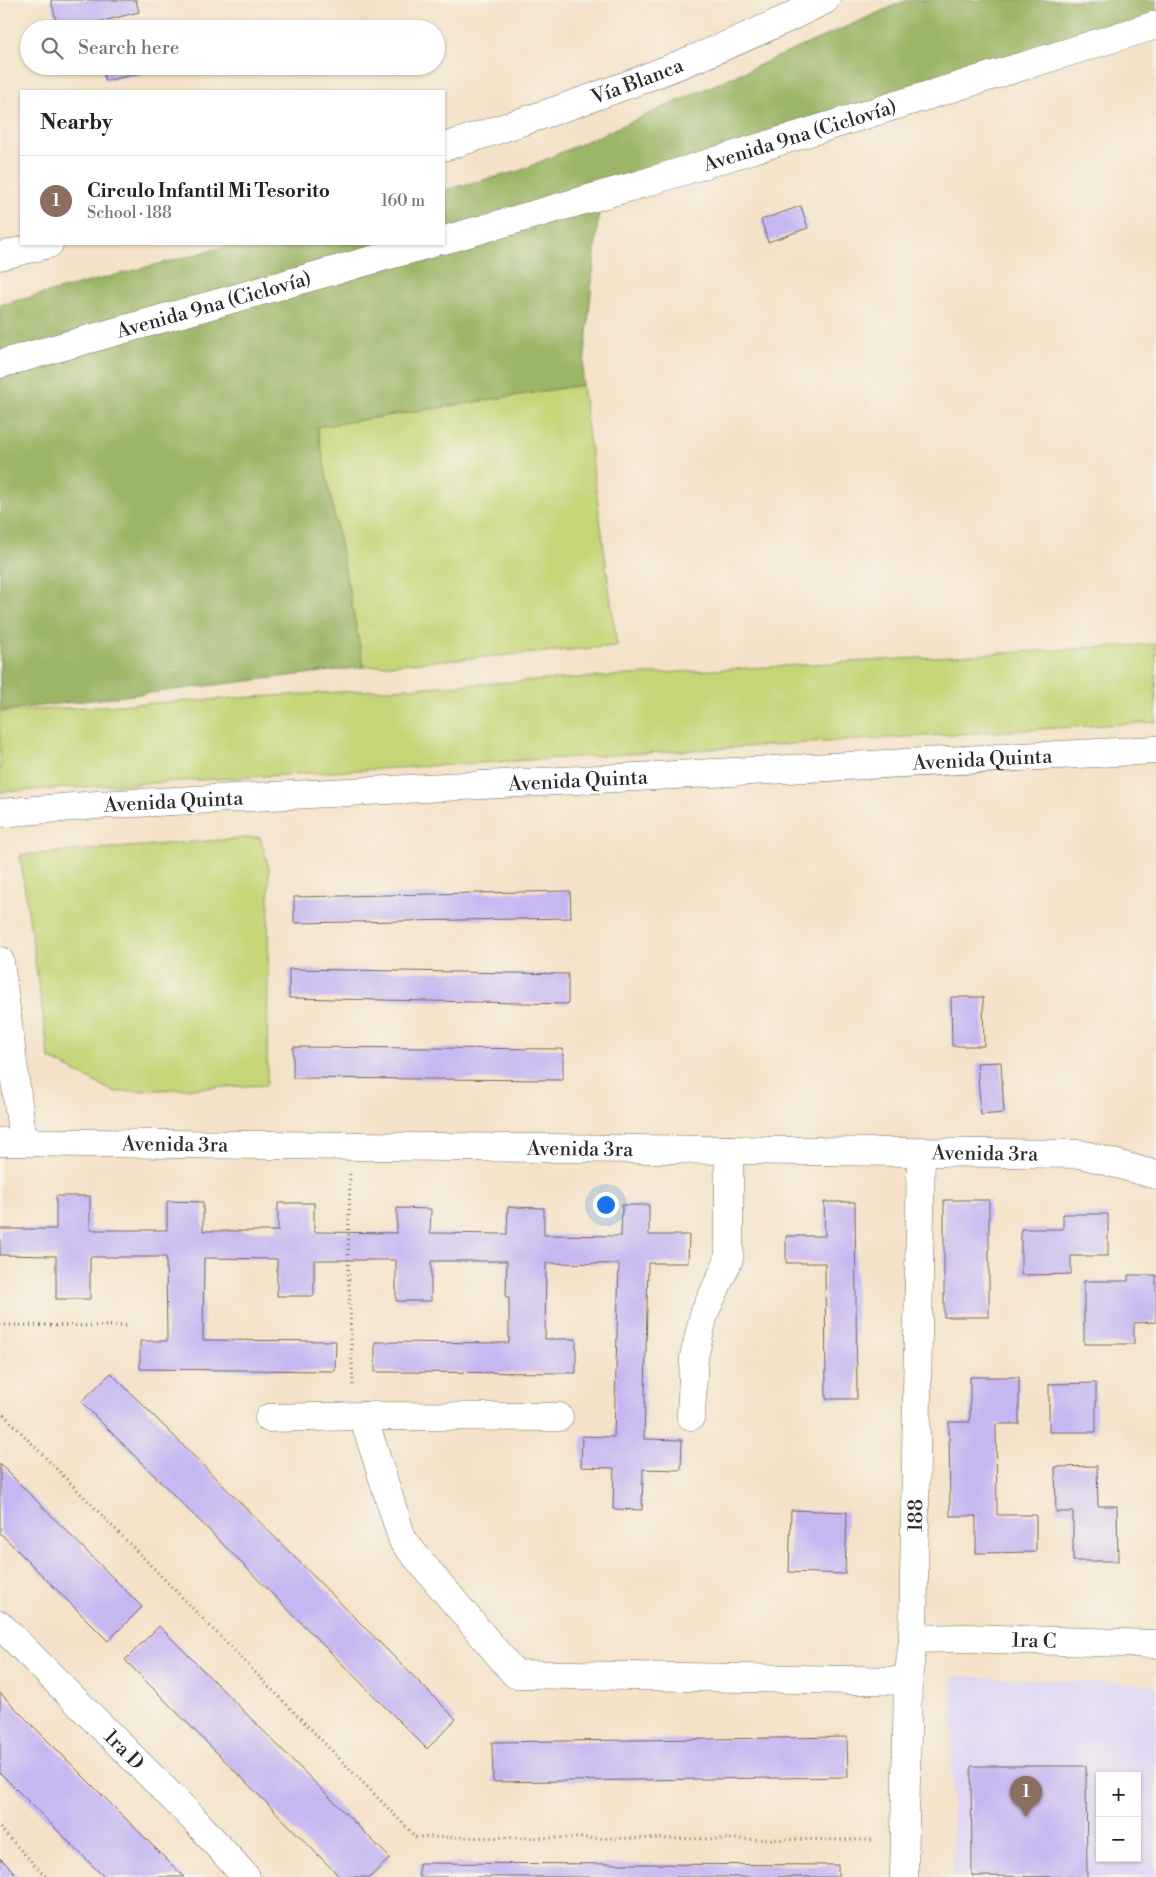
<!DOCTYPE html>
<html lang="en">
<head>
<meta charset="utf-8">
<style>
	:root { --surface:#fff; --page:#f2f2f2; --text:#202124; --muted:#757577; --line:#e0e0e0; --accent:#2563eb }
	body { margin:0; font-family:"Libre Bodoni",serif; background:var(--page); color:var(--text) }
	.controls { position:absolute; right:15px; bottom:15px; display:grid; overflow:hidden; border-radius:0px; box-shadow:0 1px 4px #0004 }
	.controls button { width:45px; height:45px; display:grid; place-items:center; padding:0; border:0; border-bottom:1px solid var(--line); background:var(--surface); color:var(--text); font:25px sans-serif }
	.you { position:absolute; left:605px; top:1204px; width:18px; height:18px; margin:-12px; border:4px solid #fff; border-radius:50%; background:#1a73e8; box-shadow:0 0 0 8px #1a73e833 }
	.badge { display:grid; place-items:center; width:32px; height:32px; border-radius:50%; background:var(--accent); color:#fff; font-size:16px; font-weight:700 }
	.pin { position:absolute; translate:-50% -41px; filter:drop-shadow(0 1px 2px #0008) }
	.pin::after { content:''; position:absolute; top:26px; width:18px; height:15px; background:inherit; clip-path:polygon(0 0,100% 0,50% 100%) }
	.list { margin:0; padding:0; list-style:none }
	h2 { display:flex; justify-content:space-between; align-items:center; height:65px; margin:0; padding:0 20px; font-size:21px }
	h2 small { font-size:16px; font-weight:400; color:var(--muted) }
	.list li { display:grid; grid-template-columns:32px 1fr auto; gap:15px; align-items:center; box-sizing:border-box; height:90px; padding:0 20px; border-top:1px solid var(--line) }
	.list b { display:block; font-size:19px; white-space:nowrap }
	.list p { margin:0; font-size:16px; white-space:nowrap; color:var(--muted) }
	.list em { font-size:16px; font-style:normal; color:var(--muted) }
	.icon { flex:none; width:28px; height:28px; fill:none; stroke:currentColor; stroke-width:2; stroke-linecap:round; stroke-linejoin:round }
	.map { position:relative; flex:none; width:1156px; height:1877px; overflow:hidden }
	.search { position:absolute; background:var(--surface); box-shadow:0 1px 4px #0004; left:20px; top:20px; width:425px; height:55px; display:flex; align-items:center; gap:12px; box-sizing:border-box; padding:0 18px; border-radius:28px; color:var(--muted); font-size:19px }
	.panel { position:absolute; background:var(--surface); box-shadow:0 1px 4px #0004; left:20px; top:90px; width:425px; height:155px; border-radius:0px }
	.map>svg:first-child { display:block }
	.built { fill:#dfd5f5; fill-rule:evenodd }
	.green { fill:#c5d577; stroke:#788051 }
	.forest { fill:#9cb668; stroke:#64704a }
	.building { fill:#c6b7f2 }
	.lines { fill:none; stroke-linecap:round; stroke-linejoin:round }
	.minor-casing { stroke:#716b62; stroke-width:29 }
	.major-casing { stroke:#716b62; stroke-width:29 }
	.highway-casing { stroke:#716b62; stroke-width:29 }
	.path { stroke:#716b62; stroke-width:3; stroke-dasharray:1 4; stroke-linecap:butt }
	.minor { stroke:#fff; stroke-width:28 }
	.major { stroke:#fff; stroke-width:28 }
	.highway { stroke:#fff; stroke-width:28 }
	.labels { text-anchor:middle; stroke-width:4.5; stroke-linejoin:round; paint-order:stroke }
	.street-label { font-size:20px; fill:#2b2b2b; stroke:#f7f3e8 }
</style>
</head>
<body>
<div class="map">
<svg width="1156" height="1877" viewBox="0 0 1156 1877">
	<rect width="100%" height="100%" fill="#f7f3e8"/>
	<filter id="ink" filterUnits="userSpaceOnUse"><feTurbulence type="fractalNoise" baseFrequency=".02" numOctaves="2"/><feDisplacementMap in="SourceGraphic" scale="10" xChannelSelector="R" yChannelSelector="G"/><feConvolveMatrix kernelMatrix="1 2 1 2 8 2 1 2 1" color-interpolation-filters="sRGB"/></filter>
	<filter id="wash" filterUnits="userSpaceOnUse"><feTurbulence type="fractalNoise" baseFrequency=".0096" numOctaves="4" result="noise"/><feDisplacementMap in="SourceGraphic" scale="20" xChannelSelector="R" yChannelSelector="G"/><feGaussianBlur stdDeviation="1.12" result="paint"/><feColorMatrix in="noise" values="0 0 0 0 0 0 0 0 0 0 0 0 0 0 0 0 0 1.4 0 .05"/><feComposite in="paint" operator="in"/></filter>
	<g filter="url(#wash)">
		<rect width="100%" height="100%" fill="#f4e2c8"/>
		<path class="built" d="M952 1676 1156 1685V1877H953ZM1100 1776H1137V1858H1100Z"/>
		<g class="green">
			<path d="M582 385 617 646 364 667 317 427Z"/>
			<path d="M1156 644V722L0 792V712Z"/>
			<path d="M260 837 269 868 267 1085 114 1092 49 1058 20 855Z"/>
		</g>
		<path class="forest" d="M907 0H1156V27L601 191 582 385 317 427 364 667 0 711V305L236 244H444V190L519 171Z"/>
		<g id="blocks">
			<g class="building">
				<path d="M51 0H136L139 12 71 29H58Z"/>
				<path d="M102 66H156L157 70 105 81Z"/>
				<path d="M801 206 808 228 768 242 761 220Z"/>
				<path d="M570 891 571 918 294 923V897Z"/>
				<path d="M289 969 568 974V1004L289 998Z"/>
				<path d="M951 997H983L984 1046H952Z"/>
				<path d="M293 1047 563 1049V1080L293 1078Z"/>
				<path d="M1001 1062 1004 1113 981 1115 977 1063Z"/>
				<path d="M56 1196H90V1230H167V1201L203 1202V1231H278V1203H314V1232L397 1233V1208L431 1209 430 1233 507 1234 508 1207 544 1208V1235L621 1236 622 1205H649V1235H689L688 1263H648L644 1439 682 1440 681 1470 643 1469 642 1510 613 1509 614 1468 581 1467 582 1436 614 1437 619 1264 546 1263 545 1339H576V1373L375 1372V1342L509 1343V1297H506L507 1261H431V1301H396V1260H314V1296H277V1259L204 1258 203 1340 336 1341 335 1371 140 1369V1341H167L166 1257H90V1299H56V1256L0 1255V1229H56Z"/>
				<rect x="944" y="1200" width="45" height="117"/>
				<path d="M824 1202H855L857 1399H826L825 1263H786V1236H825Z"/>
				<path d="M1063 1214H1108V1256H1071V1274L1021 1275V1229H1063Z"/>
				<path d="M1128 1275H1156V1322L1134 1323V1344H1084V1281H1128Z"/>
				<path d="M111 1373 456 1719 427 1749 81 1402Z"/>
				<path d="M970 1377H1019V1424H996L997 1515H1036V1552L976 1553V1516H950L949 1422H970Z"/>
				<path d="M1096 1383V1432H1049V1384Z"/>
				<path d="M0 1464 142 1607 108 1641 0 1533Z"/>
				<path d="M1097 1466 1098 1506H1117L1118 1561H1073V1512H1056L1055 1467Z"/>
				<path d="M791 1510 847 1512 845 1574 789 1572Z"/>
				<path d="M159 1626 390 1858 370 1877H340L125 1660Z"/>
				<path d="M0 1693 184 1877H104L0 1773Z"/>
				<path d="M847 1737 848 1777 493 1782 492 1742Z"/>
				<path d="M971 1766H1086L1087 1877 972 1876Z"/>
				<path d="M0 1858 19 1877H0Z"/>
				<path d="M419 1863 838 1865V1877H419Z"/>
			</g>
		</g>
	</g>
	<g filter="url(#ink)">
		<use href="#blocks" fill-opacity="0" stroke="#716b62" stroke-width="1"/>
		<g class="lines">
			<defs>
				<g id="minor">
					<path id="s1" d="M444 240 641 184 1156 25"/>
					<path id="s2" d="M0 364 429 244"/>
					<path d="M0 961 23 1142"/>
					<path id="s3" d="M0 1142 1081 1154 1156 1175"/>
					<path d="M363 1416 403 1541 515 1674 908 1681"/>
					<path d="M691 1416 694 1357 704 1314 729 1259V1150"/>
					<path d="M269 1418 363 1416 559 1417"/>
					<path id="s4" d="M0 1625 193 1818 246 1877"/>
					<path id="s5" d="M913 1639 964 1638 1156 1644"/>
					<path id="s6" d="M904 1877 908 1681 913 1639 921 1151"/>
				</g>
				<g id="major">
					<path id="s7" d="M0 813 97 805 1156 750"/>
				</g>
				<g id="highway">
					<path id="s8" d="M444 147C574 106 703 61 825 0"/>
					<path d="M0 256 49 244"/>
				</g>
			</defs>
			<use href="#minor" class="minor-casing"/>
			<use href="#major" class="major-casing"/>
			<use href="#highway" class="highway-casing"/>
			<g class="path">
				<path d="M350 1174 348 1260 353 1387"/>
				<path d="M0 1325 128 1326"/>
				<path d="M0 1411 416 1837 875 1840"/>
				<path d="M0 1828 46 1877"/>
			</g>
			<use href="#minor" class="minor"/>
			<use href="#major" class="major"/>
			<use href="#highway" class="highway"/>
		</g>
	</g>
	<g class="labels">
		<g class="street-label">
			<text dy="7" stroke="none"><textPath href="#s8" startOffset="204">Vía Blanca</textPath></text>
			<text dy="7" stroke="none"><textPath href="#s1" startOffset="371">Avenida 9na (Ciclovía)</textPath></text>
			<text dy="7" stroke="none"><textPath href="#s2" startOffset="222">Avenida 9na (Ciclovía)</textPath></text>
			<text dy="7" stroke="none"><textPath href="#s7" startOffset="984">Avenida Quinta</textPath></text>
			<text dy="7" stroke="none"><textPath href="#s7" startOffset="579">Avenida Quinta</textPath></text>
			<text dy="7" stroke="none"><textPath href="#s7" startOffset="174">Avenida Quinta</textPath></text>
			<text dy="7" stroke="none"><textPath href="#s3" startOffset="175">Avenida 3ra</textPath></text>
			<text dy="7" stroke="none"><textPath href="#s3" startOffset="580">Avenida 3ra</textPath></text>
			<text dy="7" stroke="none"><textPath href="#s3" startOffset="985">Avenida 3ra</textPath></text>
			<text dy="7" stroke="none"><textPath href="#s6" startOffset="362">188</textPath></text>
			<text dy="7" stroke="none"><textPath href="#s5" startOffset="121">1ra C</textPath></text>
			<text dy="7" stroke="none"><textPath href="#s4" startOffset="176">1ra D</textPath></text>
		</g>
	</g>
</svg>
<div class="controls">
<button>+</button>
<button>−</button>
</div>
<div class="you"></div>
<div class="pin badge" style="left:1026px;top:1817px;background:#8d6e63">1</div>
<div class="search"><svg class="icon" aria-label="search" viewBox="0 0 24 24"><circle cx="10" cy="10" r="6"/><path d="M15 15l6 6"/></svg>Search here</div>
<section class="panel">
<h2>Nearby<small></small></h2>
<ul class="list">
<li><span class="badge" style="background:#8d6e63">1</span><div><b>Circulo Infantil Mi Tesorito</b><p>School · 188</p></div><em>160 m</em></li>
</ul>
</section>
</div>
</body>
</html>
